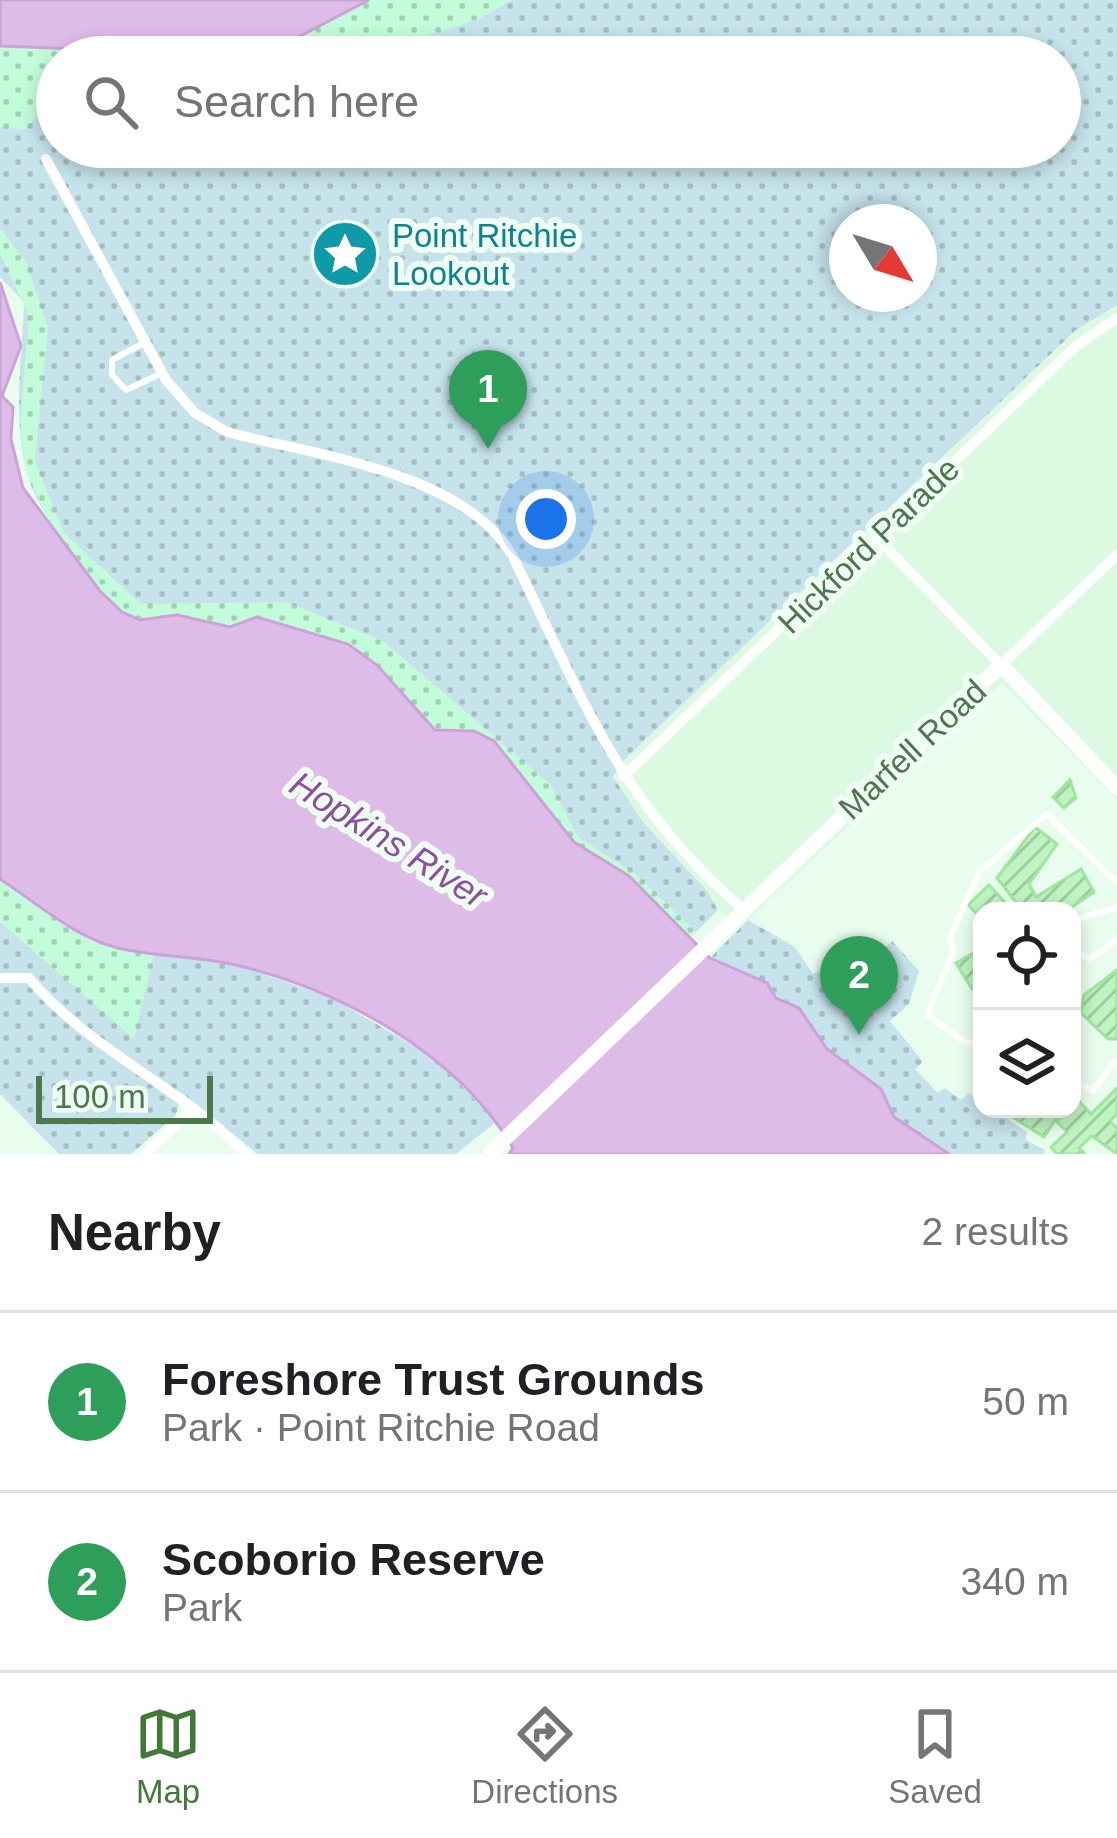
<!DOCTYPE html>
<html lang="en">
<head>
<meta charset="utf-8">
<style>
	:root { --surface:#fff; --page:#f2f2f2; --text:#202124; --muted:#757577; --line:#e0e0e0; --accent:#3f7a36 }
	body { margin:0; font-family:Helvetica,sans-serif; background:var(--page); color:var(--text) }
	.controls { position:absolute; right:36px; bottom:36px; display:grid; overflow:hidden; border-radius:24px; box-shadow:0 6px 18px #0003 }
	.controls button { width:108px; height:108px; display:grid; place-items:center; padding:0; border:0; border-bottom:3px solid var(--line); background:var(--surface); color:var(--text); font:60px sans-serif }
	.compass { position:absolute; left:829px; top:204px; width:108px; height:108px; border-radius:50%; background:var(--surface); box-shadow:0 6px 18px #0003; rotate:128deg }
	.scale { position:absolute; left:36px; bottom:30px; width:177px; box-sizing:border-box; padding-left:12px; border:6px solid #4c784b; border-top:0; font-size:33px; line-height:42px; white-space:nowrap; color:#4c784b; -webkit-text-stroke:9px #effff3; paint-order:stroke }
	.you { position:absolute; left:546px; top:519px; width:42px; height:42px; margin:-30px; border:9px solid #fff; border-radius:50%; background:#1a73e8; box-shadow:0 0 0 18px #1a73e833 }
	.badge { display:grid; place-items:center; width:78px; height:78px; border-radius:50%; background:var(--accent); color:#fff; font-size:39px; font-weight:700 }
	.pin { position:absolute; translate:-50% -99px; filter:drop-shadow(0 3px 6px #0008) }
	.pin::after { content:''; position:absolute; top:63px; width:42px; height:36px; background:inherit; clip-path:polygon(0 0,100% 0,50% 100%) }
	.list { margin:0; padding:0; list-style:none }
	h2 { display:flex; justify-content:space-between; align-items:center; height:156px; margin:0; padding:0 48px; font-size:51px }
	h2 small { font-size:39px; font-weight:400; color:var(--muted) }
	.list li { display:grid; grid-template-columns:78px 1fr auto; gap:36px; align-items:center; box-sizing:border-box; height:180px; padding:0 48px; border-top:3px solid var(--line) }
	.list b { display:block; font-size:45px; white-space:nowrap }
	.list p { margin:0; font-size:39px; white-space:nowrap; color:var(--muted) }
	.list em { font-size:39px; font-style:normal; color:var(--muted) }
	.icon { flex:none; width:66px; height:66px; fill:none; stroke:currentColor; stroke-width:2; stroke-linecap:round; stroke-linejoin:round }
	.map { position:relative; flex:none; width:1117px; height:1154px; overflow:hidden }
	.search { position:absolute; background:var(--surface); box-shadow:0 6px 18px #0003; left:36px; right:36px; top:36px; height:132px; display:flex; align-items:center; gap:30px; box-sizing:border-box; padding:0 42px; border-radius:66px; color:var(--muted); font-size:45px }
	.sheet { height:516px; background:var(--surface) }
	nav { display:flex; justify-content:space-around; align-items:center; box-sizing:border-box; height:168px; border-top:3px solid var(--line); background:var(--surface); font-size:33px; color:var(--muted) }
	nav a { display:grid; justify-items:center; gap:6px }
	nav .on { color:var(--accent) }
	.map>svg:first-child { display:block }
	.residential { fill:#dcfae2 }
	.green { fill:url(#green-dots); fill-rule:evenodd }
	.sand { fill:url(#sand-dots) }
	.water { fill:#ddbce7; stroke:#cda2d9; stroke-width:3 }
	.building { fill:url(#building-hatch); stroke:#9fe69f; stroke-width:3 }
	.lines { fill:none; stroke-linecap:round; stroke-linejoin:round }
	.lane { stroke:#fff; stroke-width:6 }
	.street { stroke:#fff; stroke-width:10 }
	.secondary { stroke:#fff; stroke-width:15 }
	.labels { text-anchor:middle; stroke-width:12; stroke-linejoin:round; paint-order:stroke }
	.culture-label { font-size:33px; fill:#0d838f; stroke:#effff3; text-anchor:start }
	.street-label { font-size:33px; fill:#4c784b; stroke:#effff3 }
	.water-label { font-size:36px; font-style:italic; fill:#8f4da1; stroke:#effff3 }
</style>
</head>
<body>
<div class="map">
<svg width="1117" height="1154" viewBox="0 0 1117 1154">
	<defs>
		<pattern id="green-dots" width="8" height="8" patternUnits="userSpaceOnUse" patternTransform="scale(3)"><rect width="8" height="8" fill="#c6e3eb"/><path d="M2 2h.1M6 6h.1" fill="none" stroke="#a3bdc0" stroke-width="1.8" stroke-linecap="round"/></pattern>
		<pattern id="sand-dots" width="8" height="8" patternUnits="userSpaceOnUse" patternTransform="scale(3)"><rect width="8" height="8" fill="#c3fcda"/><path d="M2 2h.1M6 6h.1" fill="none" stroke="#a1d1b3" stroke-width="1.8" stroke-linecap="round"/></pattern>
		<pattern id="building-hatch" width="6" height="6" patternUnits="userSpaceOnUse" patternTransform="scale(3)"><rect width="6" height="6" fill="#bff3c0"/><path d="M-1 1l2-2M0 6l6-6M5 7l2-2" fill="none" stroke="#9dca9e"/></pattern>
	</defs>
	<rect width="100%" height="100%" fill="#e8fded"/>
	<path class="residential" d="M1117 305V800L1002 683 742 925 712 906 707 891 643 822 613 778 627 757 1077 330Z"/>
	<g class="green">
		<path d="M512 0H1117V305L1076 330 627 757 613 777 643 822 707 891 718 910 692 936 605 858 574 842 477 730 457 732 347 643 286 622 139 611C110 581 75 552 49 518 5 459 22 371 24 302L0 277V119L49 104H57V147H1060V57H339L476 20ZM847 222H919V294H847Z"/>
		<path d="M0 879 115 947 237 965 332 998 436 1059 496 1122 456 1154H258L182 1093 176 1115 131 1154H59L0 1094Z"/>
		<path d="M748 920 795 947 813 974 826 968 833 980 825 994 835 1001 892 941 919 971 909 1004 890 1021 923 1062 915 1069 938 1093 945 1088 961 1100 969 1093 982 1102V1109H993L1027 1132 1026 1140 1045 1150 1043 1154H948L894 1117 881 1089 827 1050 799 1008 710 958Z"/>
	</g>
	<g class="sand">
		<path d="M369 0H512L476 20 359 57H57V104H49L24 130 0 127V46L138 53 277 48Z"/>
		<path d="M0 228 26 262 48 327 35 461 64 533 141 604 286 602 383 641 550 784 578 837 633 872 696 932 688 941 567 835 507 754 474 731 435 730 377 665 314 633 257 617 230 627 177 615 140 620 122 613 100 591 57 538 26 471 20 426 29 316 0 253Z"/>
		<path d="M0 879 115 947 154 953 134 1039 0 922Z"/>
	</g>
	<g class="water">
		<path d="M0 0H369L277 48 237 55 0 46Z"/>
		<path d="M0 282 21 346 2 396 13 407 11 439 23 488 100 591 122 612 140 620 177 615 230 627 257 617 348 644 377 665 435 730 474 731 494 741 574 842 629 876 710 958 767 983 776 998 799 1008 827 1049 881 1089 894 1117 949 1154H509L513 1148C457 1053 341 990 236 965 198 956 157 957 118 948 74 937 37 903 0 879Z"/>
	</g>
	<g class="building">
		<path d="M1070 780 1076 798 1064 808 1053 797Z"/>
		<path d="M1035 827 1057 844 1029 884 1036 897 1081 869 1094 892 1066 911H982V919L968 905 989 885 1013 911 1019 906 997 878Z"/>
		<path d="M982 948V983L972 989 956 963Z"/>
		<path d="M1117 970V1039H1108L1081 1013 1084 995Z"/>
		<path d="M1117 1088V1114L1110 1121 1117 1128V1154L1092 1136 1079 1148 1085 1154H1057L1051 1147 1067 1132 1057 1122 1078 1100 1091 1114Z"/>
		<path d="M1000 1109H1057L1061 1111 1044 1137Z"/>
	</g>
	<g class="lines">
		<g class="lane">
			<path d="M144 343 112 360V375L126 390 162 373"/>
			<path d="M1072 921 1117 907"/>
			<path d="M1072 948 1089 959 1117 940"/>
			<path d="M982 1045 963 1041 927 1014 954 950 949 939 980 871 1047 814 1117 883"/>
			<path d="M1072 1080 1093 1091 1114 1062"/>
		</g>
		<g class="street">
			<path d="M46 159 166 380 195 413 227 432C313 455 466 472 513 557 582 697 620 804 743 909"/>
			<path d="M876 537 1001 665 1117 555"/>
			<path d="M623 777 1076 346 1117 318"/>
			<path d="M0 978H29C89 1050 180 1086 246 1154"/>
			<path d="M145 1154 194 1108"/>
		</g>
		<path class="secondary" d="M489 1154 1001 665 1117 788"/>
	</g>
	<defs>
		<symbol id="sight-disc" viewBox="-11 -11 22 22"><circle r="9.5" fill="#0f9aa8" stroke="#effff3"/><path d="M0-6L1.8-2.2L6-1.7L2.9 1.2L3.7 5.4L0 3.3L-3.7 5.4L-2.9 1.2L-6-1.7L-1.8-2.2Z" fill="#fff"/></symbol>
	</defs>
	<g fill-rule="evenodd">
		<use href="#sight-disc" x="307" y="216" width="76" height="76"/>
	</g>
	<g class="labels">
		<g class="culture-label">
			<text x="392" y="247">Point Ritchie<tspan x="392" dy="38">Lookout</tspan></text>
		</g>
		<g class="street-label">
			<text transform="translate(868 545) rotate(-44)" y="12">Hickford Parade</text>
			<text transform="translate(912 749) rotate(-43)" y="12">Marfell Road</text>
		</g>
		<g class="water-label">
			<text transform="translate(389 839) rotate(32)" y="13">Hopkins River</text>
		</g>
	</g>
</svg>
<div class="controls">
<button><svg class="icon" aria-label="locate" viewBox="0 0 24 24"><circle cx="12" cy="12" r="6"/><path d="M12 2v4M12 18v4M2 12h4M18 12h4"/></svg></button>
<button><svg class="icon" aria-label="layers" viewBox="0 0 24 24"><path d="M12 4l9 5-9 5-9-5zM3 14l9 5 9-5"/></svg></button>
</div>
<svg class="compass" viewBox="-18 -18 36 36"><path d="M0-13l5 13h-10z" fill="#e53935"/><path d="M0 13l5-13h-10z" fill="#757577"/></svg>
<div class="scale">100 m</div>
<div class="you"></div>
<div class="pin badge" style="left:488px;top:449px;background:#2e9e5b">1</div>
<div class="pin badge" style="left:859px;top:1035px;background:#2e9e5b">2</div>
<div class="search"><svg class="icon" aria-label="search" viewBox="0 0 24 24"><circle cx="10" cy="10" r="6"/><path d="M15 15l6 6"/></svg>Search here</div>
</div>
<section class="sheet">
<h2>Nearby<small>2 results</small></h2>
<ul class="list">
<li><span class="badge" style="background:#2e9e5b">1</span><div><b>Foreshore Trust Grounds</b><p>Park · Point Ritchie Road</p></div><em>50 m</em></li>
<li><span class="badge" style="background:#2e9e5b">2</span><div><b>Scoborio Reserve</b><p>Park</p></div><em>340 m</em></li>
</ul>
</section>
<nav>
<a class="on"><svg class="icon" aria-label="map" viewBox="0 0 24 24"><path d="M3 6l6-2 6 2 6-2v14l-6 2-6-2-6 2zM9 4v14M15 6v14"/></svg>Map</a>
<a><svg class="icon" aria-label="directions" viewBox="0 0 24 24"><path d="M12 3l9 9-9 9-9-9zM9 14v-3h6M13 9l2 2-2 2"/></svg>Directions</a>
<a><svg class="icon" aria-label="saved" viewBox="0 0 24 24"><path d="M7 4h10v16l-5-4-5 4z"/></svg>Saved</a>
</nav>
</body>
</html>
